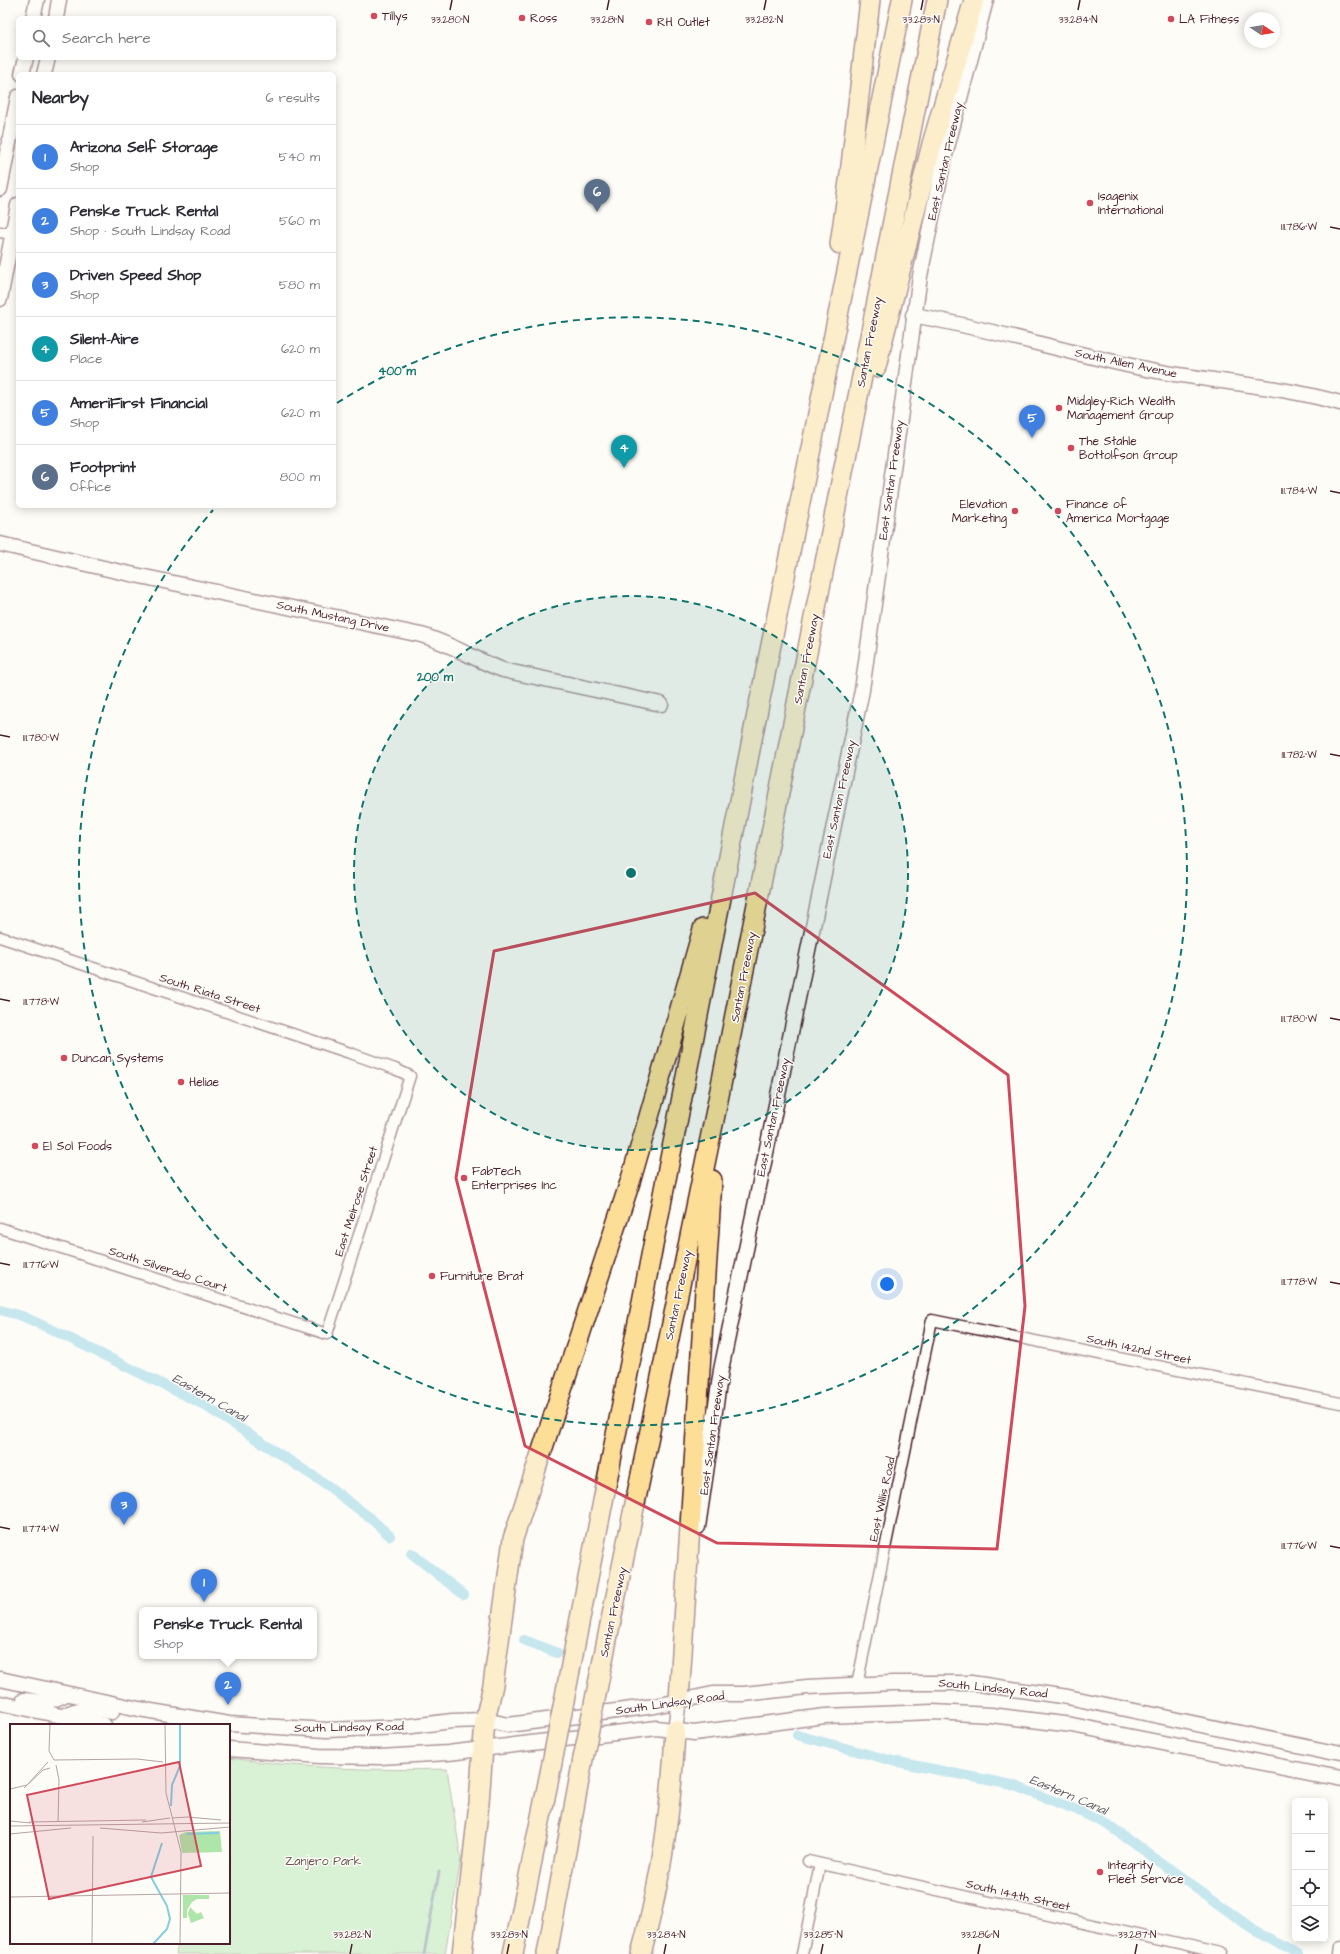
<!DOCTYPE html>
<html lang="en">
<head>
<meta charset="utf-8">
<style>
	:root { --surface:#fff; --page:#f2f2f3; --text:#2b2b33; --muted:#7c7c81; --line:#e1e1e2; --accent:#7c3aed }
	body { margin:0; font-family:"Architects Daughter",sans-serif; background:var(--page); color:var(--text) }
	.controls { position:absolute; right:12px; bottom:12px; display:grid; overflow:hidden; border-radius:6px; box-shadow:0 2px 10px #0003 }
	.controls button { width:36px; height:36px; display:grid; place-items:center; padding:0; border:0; border-bottom:1px solid var(--line); background:var(--surface); color:var(--text); font:20px sans-serif }
	.compass { position:absolute; left:1244px; top:12px; width:36px; height:36px; border-radius:50%; background:var(--surface); box-shadow:0 2px 10px #0003; rotate:102deg }
	.you { position:absolute; left:887px; top:1284px; width:14px; height:14px; margin:-10px; border:3px solid #fff; border-radius:50%; background:#1a73e8; box-shadow:0 0 0 6px #1a73e833 }
	.badge { display:grid; place-items:center; width:26px; height:26px; border-radius:50%; background:var(--accent); color:#fff; font-size:13px; font-weight:700 }
	.pin { position:absolute; translate:-50% -33px; filter:drop-shadow(0 1px 2px #0008) }
	.pin::after { content:''; position:absolute; top:21px; width:14px; height:12px; background:inherit; clip-path:polygon(0 0,100% 0,50% 100%) }
	.popup { position:absolute; left:139px; top:1607px; width:178px; height:52px; box-sizing:border-box; display:grid; place-content:center; border-radius:6px; background:var(--surface); filter:drop-shadow(0 1px 3px #0005); font-size:13px; white-space:nowrap; color:var(--muted) }
	.popup b { font-size:15px; color:var(--text) }
	.popup::after { content:''; position:absolute; left:50%; top:100%; margin-left:-8px; border:8px solid transparent; border-top-color:var(--surface) }
	.list { margin:0; padding:0; list-style:none }
	h2 { display:flex; justify-content:space-between; align-items:center; height:52px; margin:0; padding:0 16px; font-size:17px }
	h2 small { font-size:13px; font-weight:400; color:var(--muted) }
	.list li { display:grid; grid-template-columns:26px 1fr auto; gap:12px; align-items:center; box-sizing:border-box; height:64px; padding:0 16px; border-top:1px solid var(--line) }
	.list b { display:block; font-size:15px; white-space:nowrap }
	.list p { margin:0; font-size:13px; white-space:nowrap; color:var(--muted) }
	.list em { font-size:13px; font-style:normal; color:var(--muted) }
	.icon { flex:none; width:22px; height:22px; fill:none; stroke:currentColor; stroke-width:2; stroke-linecap:round; stroke-linejoin:round }
	.map { position:relative; flex:none; width:1340px; height:1954px; overflow:hidden }
	.search { position:absolute; background:var(--surface); box-shadow:0 2px 10px #0003; left:16px; top:16px; width:320px; height:44px; display:flex; align-items:center; gap:10px; box-sizing:border-box; padding:0 14px; border-radius:6px; color:var(--muted); font-size:15px }
	.panel { position:absolute; background:var(--surface); box-shadow:0 2px 10px #0003; left:16px; top:72px; width:320px; height:436px; border-radius:6px }
	.map>svg:first-child { display:block }
	.green { fill:#aee5a9; stroke:#7c826a }
	.lines { fill:none; stroke-linecap:round; stroke-linejoin:round }
	.stream { stroke:#6c8898; stroke-width:3 }
	.canal { stroke:#82cee1; stroke-width:10 }
	.street-casing { stroke:#4a1f2b; stroke-width:13 }
	.secondary-casing { stroke:#4a1f2b; stroke-width:17 }
	.highway-casing { stroke:#4a1f2b; stroke-width:22 }
	.street { stroke:#fdfcf7; stroke-width:10 }
	.secondary { stroke:#fdfcf7; stroke-width:14 }
	.highway { stroke:#fcde96; stroke-width:19 }
	.highway-bridge-casing { stroke:#4a1f2b; stroke-width:22; stroke-linecap:butt }
	.highway-bridge { stroke:#fcde96; stroke-width:19 }
	.marked { fill:none; stroke:#d1495b; stroke-width:3; stroke-linejoin:round }
	.ticks { fill:none; stroke:#4a1f2b; stroke-width:1.5 }
	.ring { fill:none; stroke:#0f766e; stroke-width:2; stroke-dasharray:7 5 }
	.poi-dot { fill:#d1495b; stroke:#fdfcf7; stroke-width:1.5 }
	.labels { text-anchor:middle; stroke-width:3; stroke-linejoin:round; paint-order:stroke }
	.poi-label { font-size:12px; fill:#4a1f2b; stroke:#fdfcf7; text-anchor:start }
	.street-label { font-size:12px; fill:#4a1f2b; stroke:#fdfcf7 }
	.park-label { font-size:12px; fill:#63504a; stroke:#fdfcf7 }
	.water-label { font-size:13px; font-style:italic; fill:#5b5462; stroke:#fdfcf7 }
	.inset-river { fill:none; stroke:#82cee1; stroke-width:2 }
	.inset-road { fill:none; stroke:#b5a4a5; stroke-width:1 }
	.view { fill:#d1495b; fill-opacity:0.15; stroke:#d1495b; stroke-width:2 }
	.inset-edge { fill:none; stroke:#4a1f2b; stroke-width:2 }
	.ticks-label { font-size:10px; text-anchor:middle; fill:#4a1f2b; stroke:#fdfcf7; stroke-width:3; stroke-linejoin:round; paint-order:stroke }
	.centre { fill:#0f766e; stroke:#fdfcf7; stroke-width:2 }
	.ring-label { font-size:12px; text-anchor:middle; font-weight:bold; fill:#0f766e; stroke:#fdfcf7; stroke-width:3; stroke-linejoin:round; paint-order:stroke }
</style>
</head>
<body>
<div class="map">
<svg width="1340" height="1954" viewBox="0 0 1340 1954">
	<rect width="100%" height="100%" fill="#fdfcf7"/>
	<filter id="ink" filterUnits="userSpaceOnUse"><feTurbulence type="fractalNoise" baseFrequency=".025" numOctaves="2"/><feDisplacementMap in="SourceGraphic" scale="8" xChannelSelector="R" yChannelSelector="G"/><feConvolveMatrix kernelMatrix="1 2 1 2 8 2 1 2 1" color-interpolation-filters="sRGB"/></filter>
	<g filter="url(#ink)">
		<path class="green" d="M229 1758C302 1768 374 1771 447 1769L461 1859 445 1954H176L178 1943H229Z"/>
		<g class="lines">
			<path class="stream" d="M424 1954 439 1872"/>
			<g class="canal">
				<path d="M0 1310 22 1316 55 1331 204 1405 327 1485 369 1517 390 1536"/>
				<path d="M411 1553 464 1595"/>
				<path d="M524 1640 557 1653"/>
				<path d="M797 1735 893 1761 1012 1785 1077 1810 1110 1826 1250 1927 1297 1954"/>
			</g>
			<defs>
				<g id="street">
					<path d="M0 232 12 234"/>
					<path d="M0 937 353 1054 395 1069 410 1076 327 1334 0 1228"/>
					<path d="M857 1685 932 1320 1340 1403"/>
					<path d="M808 1861 1222 1954"/>
					<path d="M802 1954 820 1864"/>
					<path d="M1339 1954 1340 1947"/>
				</g>
				<g id="secondary">
					<path d="M33 18 37 0"/>
					<path d="M56 18 59 0"/>
					<path d="M22 74 26 58"/>
					<path d="M44 74 48 58"/>
					<path d="M0 189 18 97"/>
					<path d="M0 299 18 205"/>
					<path d="M913 315C992 329 1068 353 1146 369 1210 382 1277 385 1340 403"/>
					<path d="M0 544 121 572 421 635C450 643 475 660 503 670L661 704"/>
					<path d="M698 1527 721 1370 862 690 920 276 944 159 986 0"/>
					<path d="M0 1679 139 1709 229 1724 327 1730 404 1727 452 1721 485 1720 508 1725 655 1706 713 1694H744L807 1687 892 1683H971L1068 1697 1340 1754"/>
					<path d="M24 1700C42 1702 51 1703 66 1694"/>
					<path d="M0 1703 104 1725"/>
					<path d="M63 1716C80 1706 93 1709 112 1712"/>
					<path d="M675 1730 679 1700"/>
					<path d="M229 1749 319 1756 380 1757 448 1753 657 1728 694 1733 825 1716 933 1712 991 1715 1072 1725 1340 1778"/>
				</g>
				<g id="highway">
					<path d="M840 244 850 174 870 0"/>
					<path d="M876 367 932 144 974 0"/>
					<path d="M611 1620 716 1110 937 0"/>
					<path d="M579 1624 755 724 902 0"/>
					<path d="M679 1700 712 1180"/>
					<path d="M462 1954 479 1803 485 1720 493 1685 513 1539 631 1179 703 929"/>
					<path d="M513 1954 552 1763"/>
					<path d="M547 1954 583 1759"/>
					<path d="M641 1954C661 1881 672 1806 675 1730"/>
				</g>
			</defs>
			<use href="#street" class="street-casing"/>
			<use href="#secondary" class="secondary-casing"/>
			<use href="#highway" class="highway-casing"/>
			<use href="#street" class="street"/>
			<use href="#secondary" class="secondary"/>
			<use href="#highway" class="highway"/>
			<defs>
				<g id="highway-bridge">
					<path d="M583 1759 611 1620"/>
					<path d="M552 1763 579 1624"/>
				</g>
			</defs>
			<use href="#highway-bridge" class="highway-bridge-casing"/>
			<use href="#highway-bridge" class="highway-bridge"/>
		</g>
	</g>
	<path d="M0 0H1340V1954H0ZM755 893 1008 1075 1025 1306 997 1549 717 1543 525 1446 456 1178 494 951Z" fill="#fdfcf7" fill-opacity=".55" fill-rule="evenodd"/>
	<path class="marked" d="M755 893 1008 1075 1025 1306 997 1549 717 1543 525 1446 456 1178 494 951Z"/>
	<path class="ticks" d="M450 10 452 0M607 10 609 0M764 10 766 0M921 10 923 0M1078 10 1080 0M1330 227 1340 229M1330 491 1340 493M0 735 10 737M1330 754 1340 756M0 999 10 1001M1330 1018 1340 1020M0 1263 10 1265M1330 1282 1340 1284M0 1527 10 1529M1330 1546 1340 1548M350 1954 352 1944M507 1954 509 1944M664 1954 666 1944M821 1954 823 1944M978 1954 980 1944M1135 1954 1137 1944"/>
	<circle cx="631" cy="873" r="277" fill="#0f766e" fill-opacity=".12"/>
	<g class="ring">
		<circle cx="631" cy="873" r="277"/>
		<path d="M337 403A554 554 0 1 1 213 510"/>
	</g>
	<g class="poi-dot">
		<circle cx="374" cy="16" r="4"/>
		<circle cx="522" cy="18" r="4"/>
		<circle cx="1171" cy="19" r="4"/>
		<circle cx="649" cy="22" r="4"/>
		<circle cx="1090" cy="203" r="4"/>
		<circle cx="1059" cy="408" r="4"/>
		<circle cx="1071" cy="448" r="4"/>
		<circle cx="1015" cy="511" r="4"/>
		<circle cx="1058" cy="511" r="4"/>
		<circle cx="64" cy="1058" r="4"/>
		<circle cx="181" cy="1082" r="4"/>
		<circle cx="35" cy="1146" r="4"/>
		<circle cx="464" cy="1178" r="4"/>
		<circle cx="432" cy="1276" r="4"/>
		<circle cx="1100" cy="1872" r="4"/>
	</g>
	<g class="labels">
		<g class="poi-label">
			<text x="382" y="20">Tillys</text>
			<text x="530" y="22">Ross</text>
			<text x="1179" y="23">LA Fitness</text>
			<text x="657" y="26">RH Outlet</text>
			<text x="1098" y="200">Isagenix<tspan x="1098" dy="14">International</tspan></text>
			<text x="1067" y="405">Midgley-Rich Wealth<tspan x="1067" dy="14">Management Group</tspan></text>
			<text x="1079" y="445">The Stahle<tspan x="1079" dy="14">Bottolfson Group</tspan></text>
			<text x="1007" y="508" text-anchor="end">Elevation<tspan x="1007" dy="14">Marketing</tspan></text>
			<text x="1066" y="508">Finance of<tspan x="1066" dy="14">America Mortgage</tspan></text>
			<text x="72" y="1062">Duncan Systems</text>
			<text x="189" y="1086">Heliae</text>
			<text x="43" y="1150">El Sol Foods</text>
			<text x="472" y="1175">FabTech<tspan x="472" dy="14">Enterprises Inc</tspan></text>
			<text x="440" y="1280">Furniture Brat</text>
			<text x="1108" y="1869">Integrity<tspan x="1108" dy="14">Fleet Service</tspan></text>
		</g>
		<g class="street-label">
			<text transform="translate(945 161) rotate(-77)" y="4">East Santan Freeway</text>
			<text transform="translate(869 342) rotate(-79)" y="4">Santan Freeway</text>
			<text transform="translate(1126 363) rotate(12)" y="4">South Allen Avenue</text>
			<text transform="translate(891 480) rotate(-82)" y="4">East Santan Freeway</text>
			<text transform="translate(333 616) rotate(12)" y="4">South Mustang Drive</text>
			<text transform="translate(806 659) rotate(-79)" y="4">Santan Freeway</text>
			<text transform="translate(839 799) rotate(-78)" y="4">East Santan Freeway</text>
			<text transform="translate(743 977) rotate(-79)" y="4">Santan Freeway</text>
			<text transform="translate(210 993) rotate(18)" y="4">South Riata Street</text>
			<text transform="translate(773 1117) rotate(-78)" y="4">East Santan Freeway</text>
			<text transform="translate(356 1201) rotate(-72)" y="4">East Melrose Street</text>
			<text transform="translate(168 1269) rotate(18)" y="4">South Silverado Court</text>
			<text transform="translate(678 1295) rotate(-78)" y="4">Santan Freeway</text>
			<text transform="translate(1139 1349) rotate(12)" y="4">South 142nd Street</text>
			<text transform="translate(712 1435) rotate(-82)" y="4">East Santan Freeway</text>
			<text transform="translate(882 1499) rotate(-78)" y="4">East Willis Road</text>
			<text transform="translate(613 1612) rotate(-78)" y="4">Santan Freeway</text>
			<text transform="translate(993 1688) rotate(6)" y="4">South Lindsay Road</text>
			<text transform="translate(670 1703) rotate(-8)" y="4">South Lindsay Road</text>
			<text transform="translate(349 1727) rotate(-1)" y="4">South Lindsay Road</text>
			<text transform="translate(1018 1895) rotate(13)" y="4">South 144th Street</text>
		</g>
		<g class="park-label">
			<text x="323" y="1865">Zanjero Park</text>
		</g>
		<g class="water-label">
			<text transform="translate(210 1397) rotate(30)" y="5">Eastern Canal</text>
			<text transform="translate(1069 1794) rotate(23)" y="5">Eastern Canal</text>
		</g>
	</g>
	<g transform="translate(10 1724)">
		<rect width="220" height="220" fill="#fdfcf7"/>
		<path d="M210 107 212 128 172 129 169 111 176 108ZM173 171H199V175H187L182 178 177 186V194H173ZM180 183 187 190 191 188 194 194 181 199 178 190Z" fill="#aee5a9"/>
		<path class="inset-river" d="M161 82 162 61 170 42V0M177 110 209 109M143 220 157 205 160 195 157 182 141 153 152 119"/>
		<path class="inset-road" d="M40 0 39 27 44 36M155 0 156 69 171 128 170 220M44 36 127 35 153 38M46 41 49 56 48 98M14 64 33 46 40 44M0 65 17 61 38 38M162 94 178 93 211 96M0 97 21 99M19 98 136 96M132 98 160 94M0 102 220 99M90 104 151 109 220 103M0 110 61 104M0 173 220 169M82 220 83 112"/>
		<path class="view" d="M169 38 191 142 39 175 17 71Z"/>
		<rect width="220" height="220" class="inset-edge"/>
	</g>
	<g class="ticks-label">
		<text x="450" y="23">33.280°N</text>
		<text x="607" y="23">33.281°N</text>
		<text x="764" y="23">33.282°N</text>
		<text x="921" y="23">33.283°N</text>
		<text x="1078" y="23">33.284°N</text>
		<text x="1299" y="230">111.786°W</text>
		<text x="1299" y="494">111.784°W</text>
		<text x="41" y="741">111.780°W</text>
		<text x="1299" y="758">111.782°W</text>
		<text x="41" y="1005">111.778°W</text>
		<text x="1299" y="1022">111.780°W</text>
		<text x="41" y="1268">111.776°W</text>
		<text x="1299" y="1285">111.778°W</text>
		<text x="41" y="1532">111.774°W</text>
		<text x="1299" y="1549">111.776°W</text>
		<text x="352" y="1938">33.282°N</text>
		<text x="509" y="1938">33.283°N</text>
		<text x="666" y="1938">33.284°N</text>
		<text x="823" y="1938">33.285°N</text>
		<text x="980" y="1938">33.286°N</text>
		<text x="1137" y="1938">33.287°N</text>
	</g>
	<circle cx="631" cy="873" r="6" class="centre"/>
	<g class="ring-label">
		<text x="397" y="375">400 m</text>
		<text x="435" y="681">200 m</text>
	</g>
</svg>
<div class="controls">
<button>+</button>
<button>−</button>
<button><svg class="icon" aria-label="locate" viewBox="0 0 24 24"><circle cx="12" cy="12" r="6"/><path d="M12 2v4M12 18v4M2 12h4M18 12h4"/></svg></button>
<button><svg class="icon" aria-label="layers" viewBox="0 0 24 24"><path d="M12 4l9 5-9 5-9-5zM3 14l9 5 9-5"/></svg></button>
</div>
<svg class="compass" viewBox="-18 -18 36 36"><path d="M0-13l5 13h-10z" fill="#e53935"/><path d="M0 13l5-13h-10z" fill="#7c7c81"/></svg>
<div class="you"></div>
<div class="pin badge" style="left:204px;top:1602px;background:#3f7fe0">1</div>
<div class="pin badge" style="left:228px;top:1705px;background:#3f7fe0">2</div>
<div class="popup"><b>Penske Truck Rental</b>Shop</div>
<div class="pin badge" style="left:124px;top:1525px;background:#3f7fe0">3</div>
<div class="pin badge" style="left:624px;top:468px;background:#0f9aa8">4</div>
<div class="pin badge" style="left:1032px;top:438px;background:#3f7fe0">5</div>
<div class="pin badge" style="left:597px;top:212px;background:#5c6f8a">6</div>
<div class="search"><svg class="icon" aria-label="search" viewBox="0 0 24 24"><circle cx="10" cy="10" r="6"/><path d="M15 15l6 6"/></svg>Search here</div>
<section class="panel">
<h2>Nearby<small>6 results</small></h2>
<ul class="list">
<li><span class="badge" style="background:#3f7fe0">1</span><div><b>Arizona Self Storage</b><p>Shop</p></div><em>540 m</em></li>
<li><span class="badge" style="background:#3f7fe0">2</span><div><b>Penske Truck Rental</b><p>Shop · South Lindsay Road</p></div><em>560 m</em></li>
<li><span class="badge" style="background:#3f7fe0">3</span><div><b>Driven Speed Shop</b><p>Shop</p></div><em>580 m</em></li>
<li><span class="badge" style="background:#0f9aa8">4</span><div><b>Silent-Aire</b><p>Place</p></div><em>620 m</em></li>
<li><span class="badge" style="background:#3f7fe0">5</span><div><b>AmeriFirst Financial</b><p>Shop</p></div><em>620 m</em></li>
<li><span class="badge" style="background:#5c6f8a">6</span><div><b>Footprint</b><p>Office</p></div><em>800 m</em></li>
</ul>
</section>
</div>
</body>
</html>
